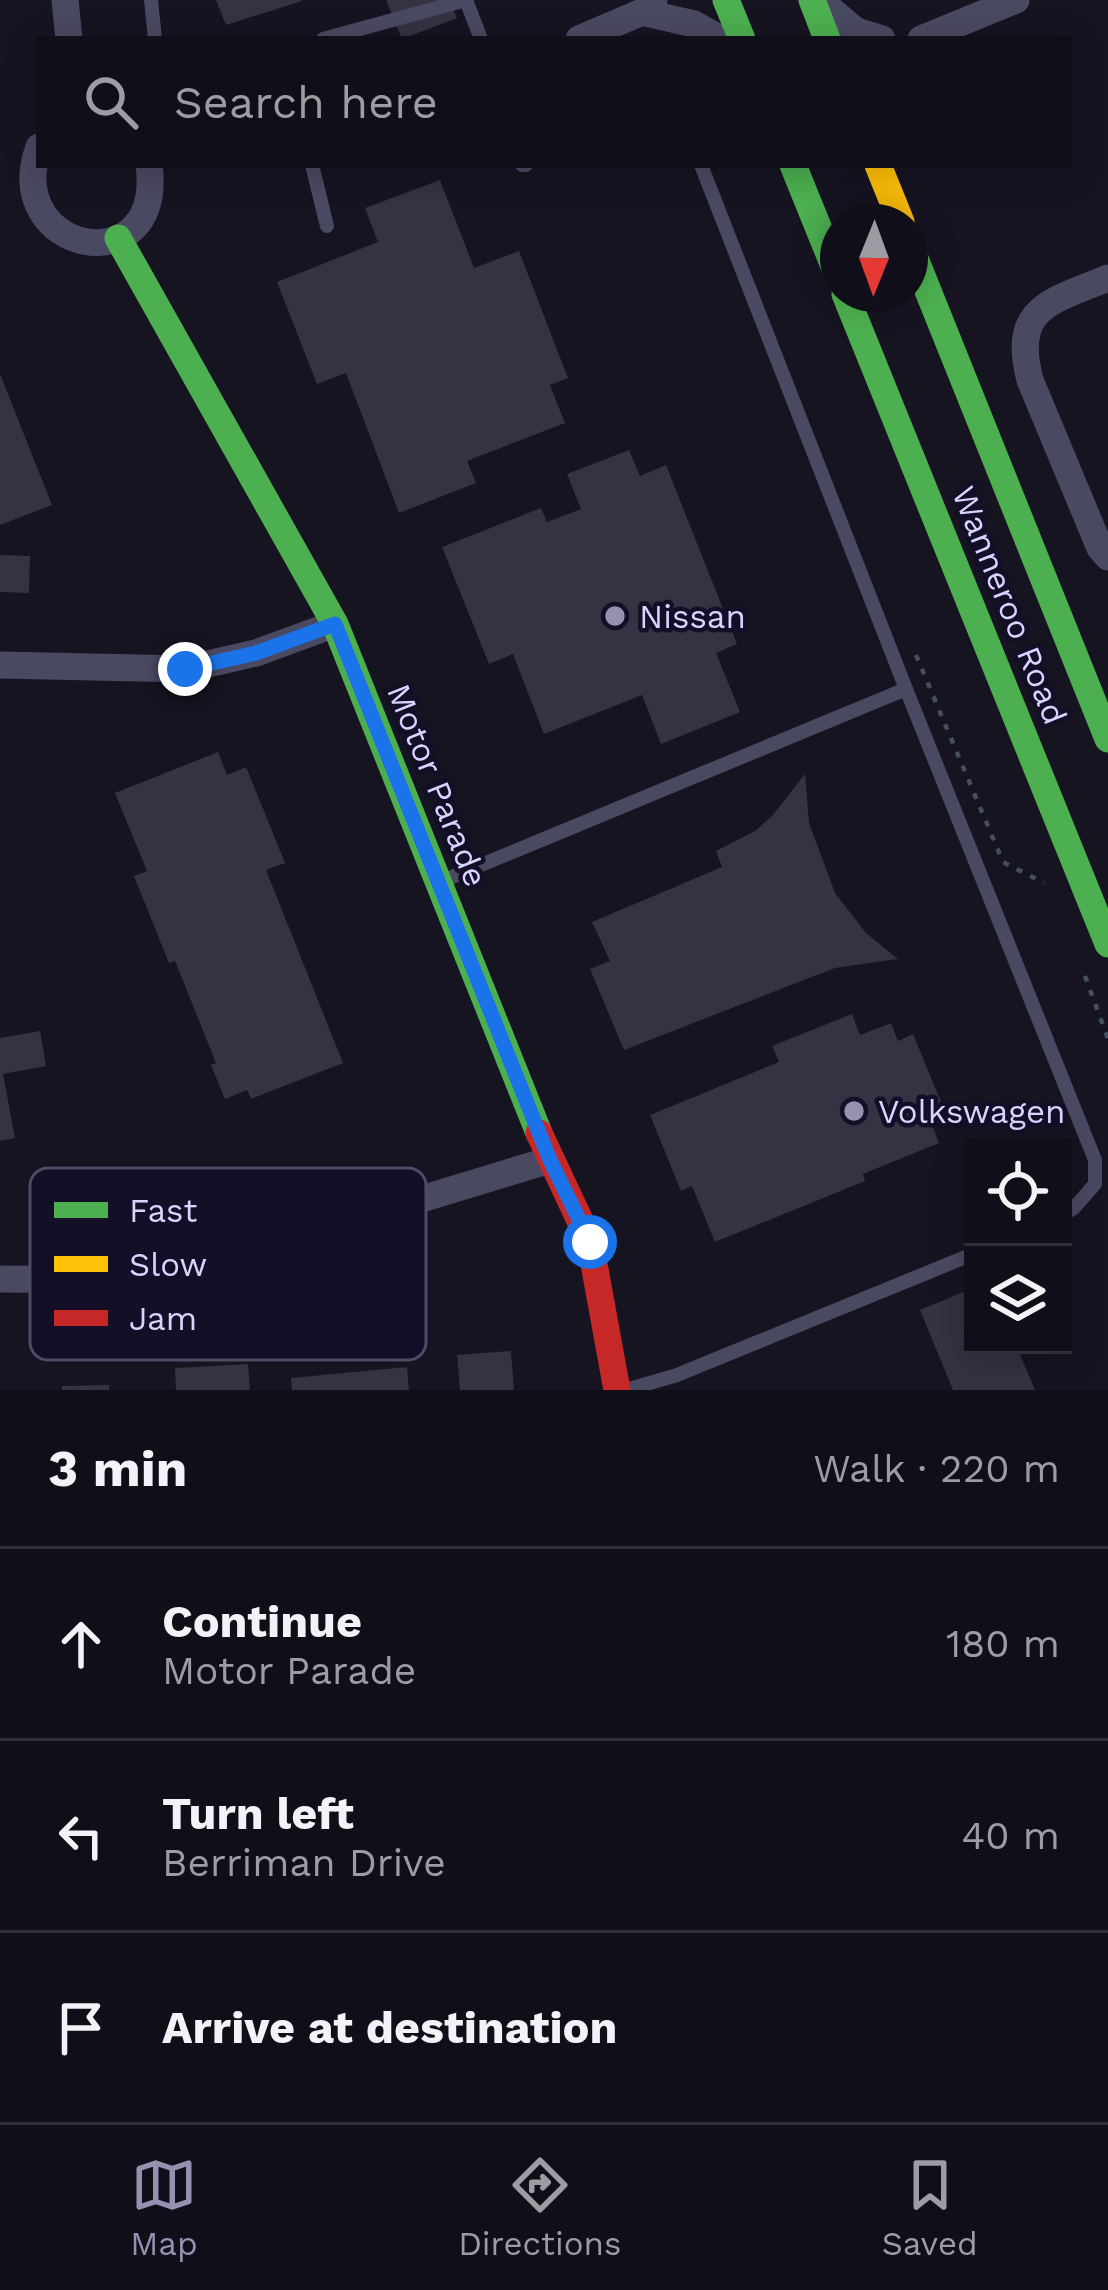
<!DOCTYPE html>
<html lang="en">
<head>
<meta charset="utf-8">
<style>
	:root { --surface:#100f19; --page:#191822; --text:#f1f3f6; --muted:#9c9ca2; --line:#302f38; --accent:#9591b1 }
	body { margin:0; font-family:"Work Sans",sans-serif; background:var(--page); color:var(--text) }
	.controls { position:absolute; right:36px; bottom:36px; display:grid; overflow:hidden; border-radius:0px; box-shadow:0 6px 30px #0003 }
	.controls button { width:108px; height:108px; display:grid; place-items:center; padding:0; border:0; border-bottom:3px solid var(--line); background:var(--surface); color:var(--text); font:60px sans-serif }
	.compass { position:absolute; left:820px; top:204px; width:108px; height:108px; border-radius:50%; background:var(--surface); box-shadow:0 6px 30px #0003; rotate:181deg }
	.stop { position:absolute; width:36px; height:36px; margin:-27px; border:9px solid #1a73e8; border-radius:50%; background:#fff }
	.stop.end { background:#1a73e8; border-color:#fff; box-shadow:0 3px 12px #0008 }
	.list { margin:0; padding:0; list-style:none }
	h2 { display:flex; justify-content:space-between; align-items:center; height:156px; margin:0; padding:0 48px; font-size:51px }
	h2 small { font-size:39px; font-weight:400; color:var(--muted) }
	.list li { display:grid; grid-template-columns:78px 1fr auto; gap:36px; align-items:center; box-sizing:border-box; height:192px; padding:0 48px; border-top:3px solid var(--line) }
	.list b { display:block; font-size:45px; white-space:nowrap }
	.list p { margin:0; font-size:39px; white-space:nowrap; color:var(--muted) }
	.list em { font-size:39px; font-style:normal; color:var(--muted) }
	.icon { flex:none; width:66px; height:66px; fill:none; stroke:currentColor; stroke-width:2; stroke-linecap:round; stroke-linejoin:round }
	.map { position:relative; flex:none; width:1108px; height:1390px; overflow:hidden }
	.search { position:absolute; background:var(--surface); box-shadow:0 6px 30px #0003; left:36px; right:36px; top:36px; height:132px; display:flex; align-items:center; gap:30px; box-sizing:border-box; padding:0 42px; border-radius:0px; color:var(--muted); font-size:45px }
	.sheet { height:732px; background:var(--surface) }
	nav { display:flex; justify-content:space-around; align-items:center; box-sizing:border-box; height:168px; border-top:3px solid var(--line); background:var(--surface); font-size:33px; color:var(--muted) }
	nav a { display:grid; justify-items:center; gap:6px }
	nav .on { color:var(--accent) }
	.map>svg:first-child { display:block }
	.building { fill:#343243 }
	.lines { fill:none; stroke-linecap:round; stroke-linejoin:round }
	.path { stroke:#44505f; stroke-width:4.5; stroke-dasharray:6 9; stroke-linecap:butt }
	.lane { stroke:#4a4962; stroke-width:14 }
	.street { stroke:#4a4962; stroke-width:27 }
	.fast { stroke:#4caf50; stroke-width:27 }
	.slow { stroke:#ffc107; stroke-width:27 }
	.jam { stroke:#c62828; stroke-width:27 }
	.route { stroke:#1a73e8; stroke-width:15 }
	.poi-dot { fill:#9591b1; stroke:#130f26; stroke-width:4.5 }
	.labels { text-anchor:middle; stroke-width:9; stroke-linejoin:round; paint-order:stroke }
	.street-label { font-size:33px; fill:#d9d4ff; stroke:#130f26 }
	.poi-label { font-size:33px; fill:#d9d4ff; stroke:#130f26; text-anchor:start }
	.key { fill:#130f26; stroke:#4e4a67; stroke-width:3 }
	.key-label { font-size:33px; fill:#d9d4ff }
</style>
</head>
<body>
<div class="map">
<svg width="1108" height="1390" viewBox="0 0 1108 1390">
	<rect width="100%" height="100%" fill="#161421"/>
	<g class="building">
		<path d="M216 0H301L302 1 226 25Z"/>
		<path d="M386 0H449L457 18 402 39Z"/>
		<path d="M440 180 474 268 519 251 568 378 550 385 565 423 467 461 476 483 399 513 346 373 317 384 277 282 378 242 365 208Z"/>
		<path d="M0 374 52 505 0 525Z"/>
		<path d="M629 450 640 476 666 465 737 644 716 653 740 712 661 744 642 695 544 734 513 654 489 664 442 547 541 508 547 522 581 509 567 474Z"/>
		<path d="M0 555 30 556 29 593 0 592Z"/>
		<path d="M218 752 227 775 246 767 285 863 266 870 343 1063 251 1099 247 1090 225 1099 211 1065 216 1063 175 961 169 963 134 876 147 871 115 793Z"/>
		<path d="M805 774 809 823 835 893 866 933 898 959 835 968 624 1050 590 969 610 961 592 922 722 867 716 851 755 831 772 816Z"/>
		<path d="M852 1014 860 1035 891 1023 898 1041 913 1034 948 1119 932 1125 939 1143 863 1174 865 1181 715 1242 692 1186 681 1191 650 1115 779 1062 772 1046Z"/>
		<path d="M40 1031 46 1066 3 1074 15 1138 0 1141V1038Z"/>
		<path d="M973 1288V1345H1016L1035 1390H953L920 1310Z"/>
		<path d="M511 1351 514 1390H460L457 1355Z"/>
		<path d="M248 1364 250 1390H176L175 1368Z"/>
		<path d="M407 1367 409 1390H292L291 1378Z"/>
		<path d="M109 1385V1390H62V1386Z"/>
	</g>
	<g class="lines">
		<g class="path">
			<path d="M916 655 1003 862 1044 883"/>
			<path d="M1085 976 1108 1039"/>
		</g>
		<g class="lane">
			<path d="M151 0 155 39"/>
			<path d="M323 39 466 0 481 39"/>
			<path d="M312 165 327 226"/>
			<path d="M522 165H526"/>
			<path d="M701 165 906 689"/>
			<path d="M440 882 906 689 1095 1160V1184L1074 1208 1063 1214"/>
			<path d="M626 1390 677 1375 973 1254"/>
		</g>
		<g class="street">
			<path d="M65 0 69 39"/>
			<path d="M823 3 856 31 882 39"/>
			<path d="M642 12 694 24 721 39"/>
			<path d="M579 39 642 12 654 0"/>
			<path d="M921 39 1016 0"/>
			<path d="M39 147C0 254 165 286 149 165"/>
			<path d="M1108 278C1050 302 1011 307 1030 380L1100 548 1108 557"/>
			<path d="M0 665 186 669 256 653 335 624"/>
			<path d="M0 1279 154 1280 550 1160"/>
		</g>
		<g class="fast">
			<path d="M726 0 742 39"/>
			<path d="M812 0 827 39"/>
			<path d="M793 165 838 276"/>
			<path d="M118 238 335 624 539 1133"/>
			<path d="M910 246 1108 739"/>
			<path d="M845 294 1108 944"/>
		</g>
		<path class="slow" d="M878 165 901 222"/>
		<path class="jam" d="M539 1133 590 1242 617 1390"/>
	</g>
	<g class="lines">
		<path class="route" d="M185 669 256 653 335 624 550 1160 590 1242"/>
	</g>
	<g class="poi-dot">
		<circle cx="615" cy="616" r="12"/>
		<circle cx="854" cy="1111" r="12"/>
	</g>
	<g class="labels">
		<g class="street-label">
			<text transform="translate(1010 605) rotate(68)" y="12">Wanneroo Road</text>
			<text transform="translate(438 785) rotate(68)" y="12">Motor Parade</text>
		</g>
		<g class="poi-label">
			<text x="639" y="628">Nissan</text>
			<text x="878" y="1123">Volkswagen</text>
		</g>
	</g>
	<rect x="30" y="1168" width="396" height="192" rx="18" class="key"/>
	<rect x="54" y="1202" width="54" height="16" fill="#4caf50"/>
	<rect x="54" y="1256" width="54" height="16" fill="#ffc107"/>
	<rect x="54" y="1310" width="54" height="16" fill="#c62828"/>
	<g class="key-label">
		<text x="129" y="1222">Fast</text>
		<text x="129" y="1276">Slow</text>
		<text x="129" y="1330">Jam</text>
	</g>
</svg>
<div class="controls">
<button><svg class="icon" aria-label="locate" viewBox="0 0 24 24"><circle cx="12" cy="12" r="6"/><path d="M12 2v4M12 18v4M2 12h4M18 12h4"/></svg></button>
<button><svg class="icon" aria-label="layers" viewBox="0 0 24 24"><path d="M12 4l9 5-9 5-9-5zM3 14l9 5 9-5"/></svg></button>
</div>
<svg class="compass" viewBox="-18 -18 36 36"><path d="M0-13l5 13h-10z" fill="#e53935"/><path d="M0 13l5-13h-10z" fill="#9c9ca2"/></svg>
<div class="stop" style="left:590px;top:1242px"></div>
<div class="stop end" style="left:185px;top:669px"></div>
<div class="search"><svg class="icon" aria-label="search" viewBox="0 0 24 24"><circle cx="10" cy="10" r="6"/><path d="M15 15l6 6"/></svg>Search here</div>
</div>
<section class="sheet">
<h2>3 min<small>Walk · 220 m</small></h2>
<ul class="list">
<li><svg class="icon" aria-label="ahead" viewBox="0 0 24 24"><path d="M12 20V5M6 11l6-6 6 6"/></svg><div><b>Continue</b><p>Motor Parade</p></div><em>180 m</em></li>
<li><svg class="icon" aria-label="left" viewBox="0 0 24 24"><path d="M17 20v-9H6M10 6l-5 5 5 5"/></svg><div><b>Turn left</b><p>Berriman Drive</p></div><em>40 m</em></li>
<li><svg class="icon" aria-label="arrive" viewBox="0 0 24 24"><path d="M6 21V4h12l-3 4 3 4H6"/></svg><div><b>Arrive at destination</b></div></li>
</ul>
</section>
<nav>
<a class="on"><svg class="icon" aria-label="map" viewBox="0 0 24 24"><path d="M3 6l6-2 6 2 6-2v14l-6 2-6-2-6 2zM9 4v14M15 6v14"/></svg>Map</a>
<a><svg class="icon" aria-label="directions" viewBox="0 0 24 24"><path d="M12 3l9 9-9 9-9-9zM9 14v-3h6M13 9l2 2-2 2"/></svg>Directions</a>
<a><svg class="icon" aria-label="saved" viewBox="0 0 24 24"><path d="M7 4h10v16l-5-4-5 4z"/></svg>Saved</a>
</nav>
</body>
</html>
